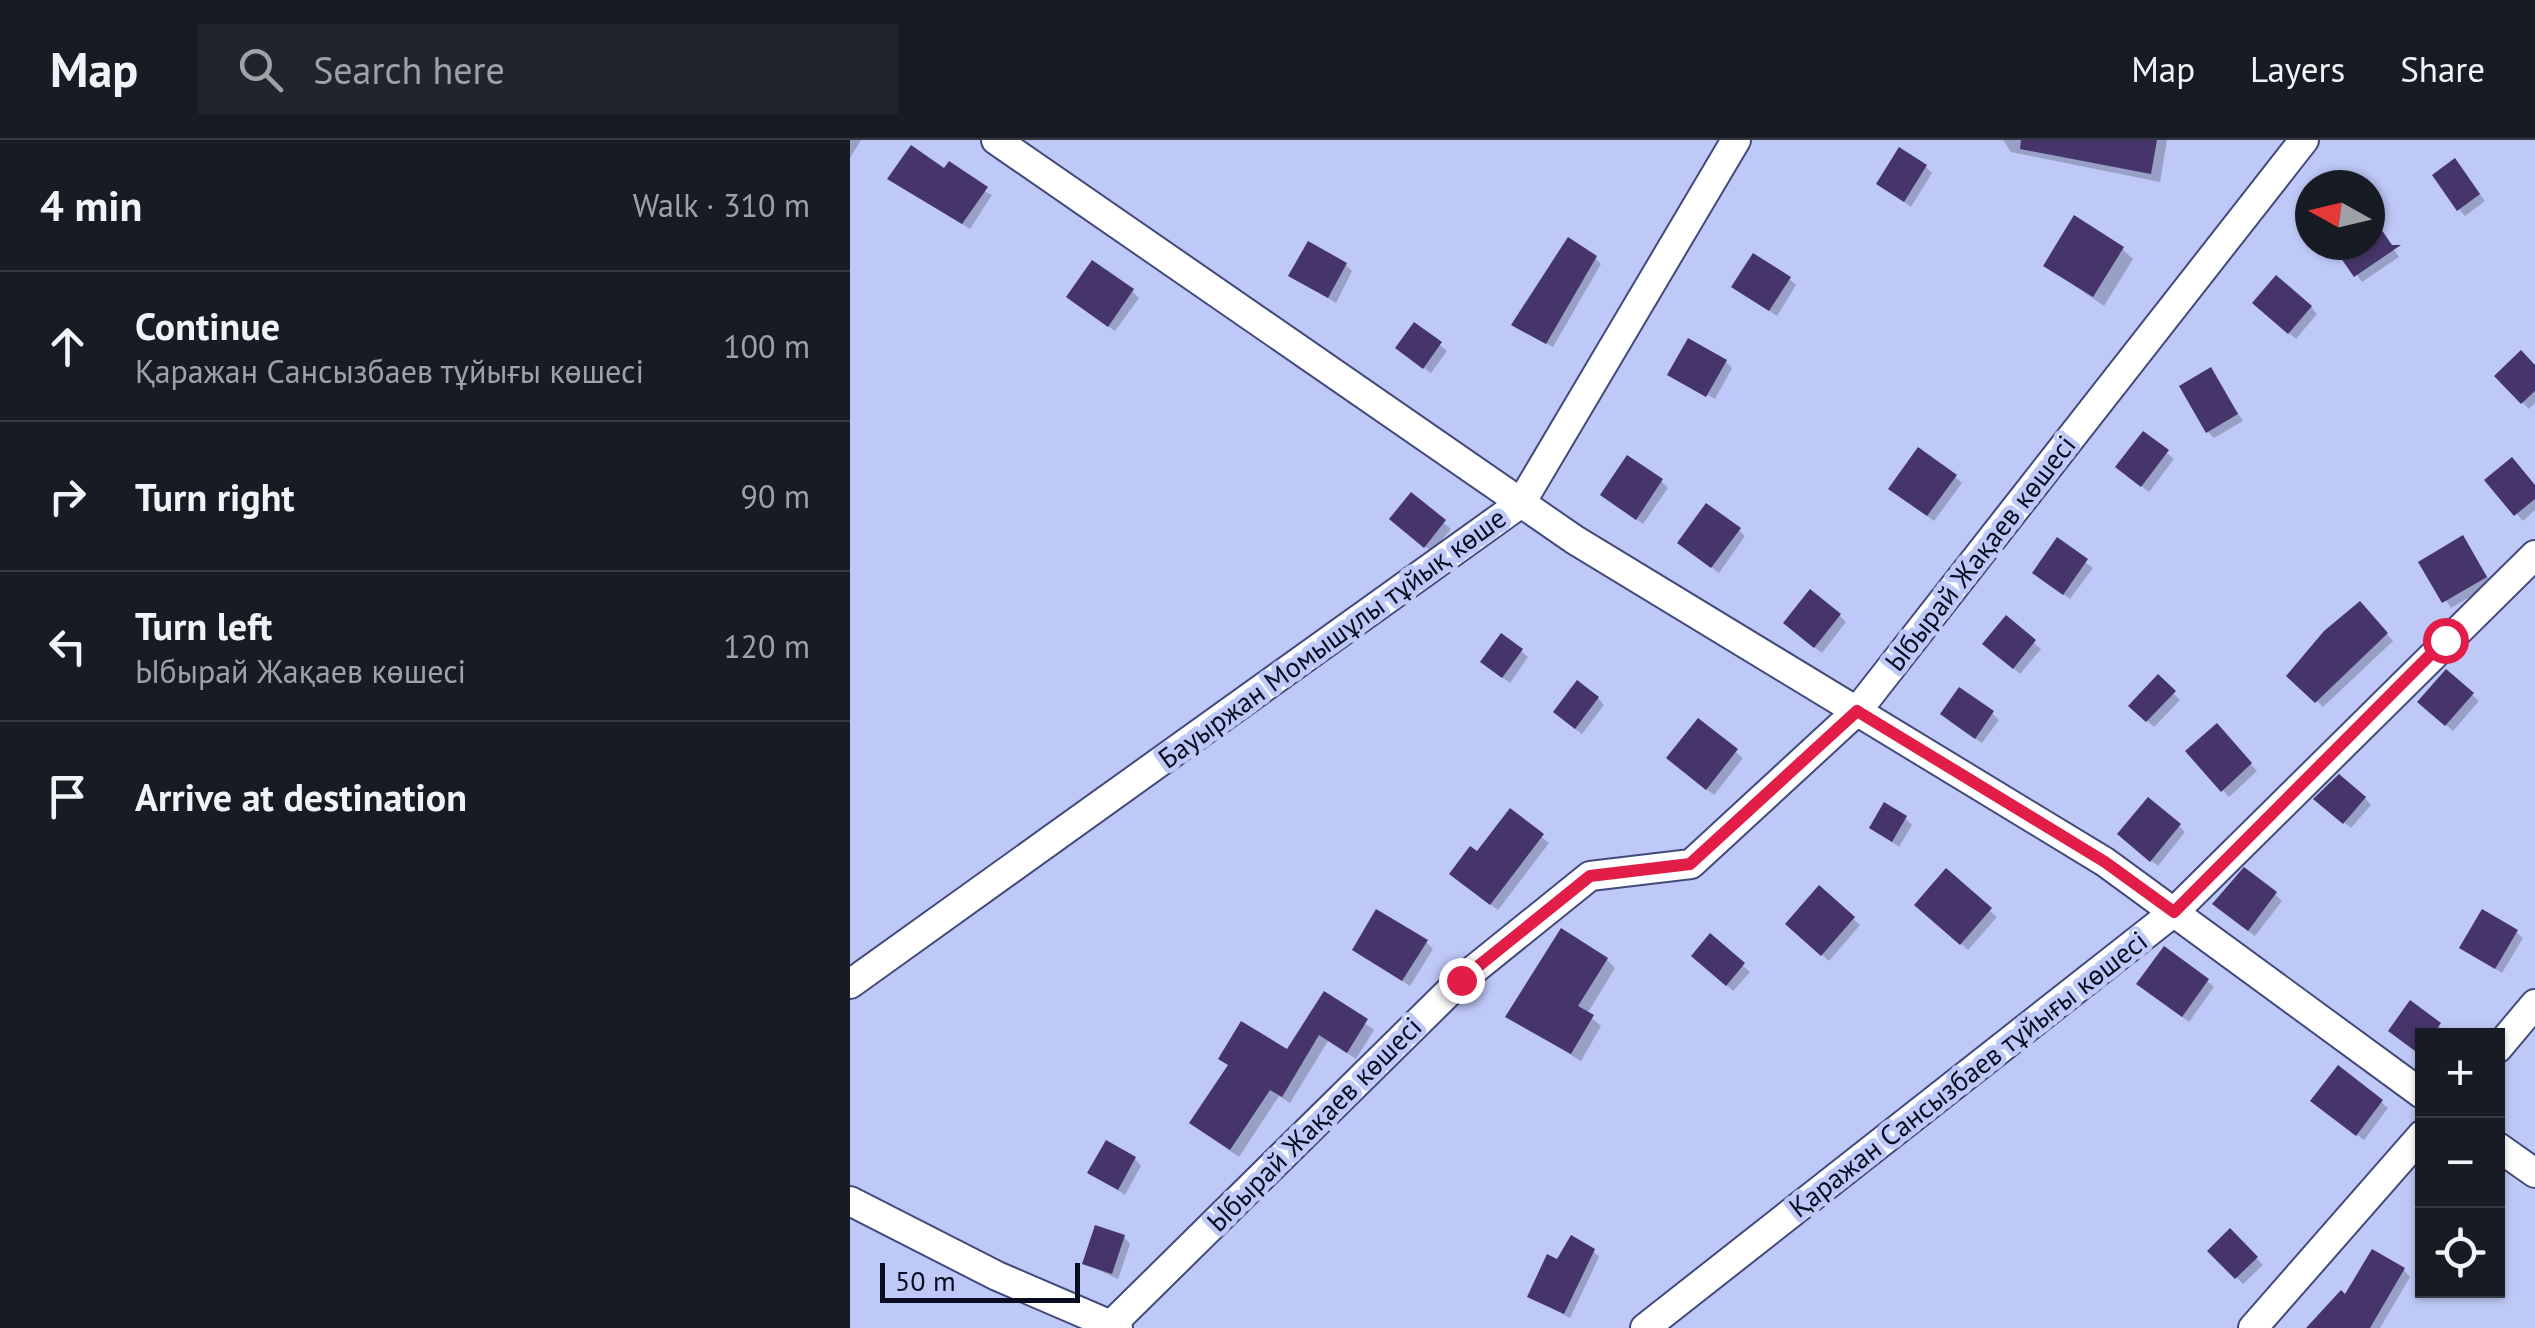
<!DOCTYPE html>
<html lang="en">
<head>
<meta charset="utf-8">
<style>
	:root { --surface:#171b24; --page:#20242c; --text:#f1f3f6; --muted:#9ea1a6; --line:#363941 }
	body { margin:0; font-family:"PT Sans",sans-serif; background:var(--page); color:var(--text) }
	.controls { position:absolute; right:30px; bottom:30px; display:grid; overflow:hidden; border-radius:0px; box-shadow:0 2px 8px #0004 }
	.controls button { width:90px; height:90px; display:grid; place-items:center; padding:0; border:0; border-bottom:2px solid var(--line); background:var(--surface); color:var(--text); font:50px sans-serif }
	.compass { position:absolute; left:1445px; top:30px; width:90px; height:90px; border-radius:50%; background:var(--surface); box-shadow:0 2px 8px #0004; rotate:278deg }
	.scale { position:absolute; left:30px; bottom:25px; width:200px; box-sizing:border-box; padding-left:10px; border:5px solid #0a0c21; border-top:0; font-size:28px; line-height:35px; white-space:nowrap; color:#0a0c21; -webkit-text-stroke:8px #bfc9f8; paint-order:stroke }
	.stop { position:absolute; width:30px; height:30px; margin:-22px; border:8px solid #e11d48; border-radius:50%; background:#fff }
	.stop.end { background:#e11d48; border-color:#fff; box-shadow:0 2px 10px #0008 }
	.list { margin:0; padding:0; list-style:none }
	h2 { display:flex; justify-content:space-between; align-items:center; height:130px; margin:0; padding:0 40px; font-size:42px }
	h2 small { font-size:32px; font-weight:400; color:var(--muted) }
	.list li { display:grid; grid-template-columns:65px 1fr auto; gap:30px; align-items:center; box-sizing:border-box; height:150px; padding:0 40px; border-top:2px solid var(--line) }
	.list b { display:block; font-size:38px; white-space:nowrap }
	.list p { margin:0; font-size:32px; white-space:nowrap; color:var(--muted) }
	.list em { font-size:32px; font-style:normal; color:var(--muted) }
	.icon { flex:none; width:55px; height:55px; fill:none; stroke:currentColor; stroke-width:2; stroke-linecap:round; stroke-linejoin:round }
	.map { position:relative; flex:none; width:1685px; height:1188px; overflow:hidden }
	header { display:flex; align-items:center; gap:60px; box-sizing:border-box; height:140px; padding:0 50px; background:var(--surface); border-bottom:2px solid var(--line) }
	header strong { font-size:48px }
	nav { display:flex; gap:55px; margin-inline-start:auto; font-size:35px }
	.search { width:700px; height:90px; background:var(--page); display:flex; align-items:center; gap:25px; box-sizing:border-box; padding:0 35px; border-radius:0px; color:var(--muted); font-size:38px }
	main { display:flex }
	aside { flex:1; background:var(--surface) }
	.map>svg:first-child { display:block }
	.shadow { fill:#0003 }
	.building { fill:#46356a }
	.lines { fill:none; stroke-linecap:round; stroke-linejoin:round }
	.street-casing { stroke:#424a7c; stroke-width:32 }
	.street { stroke:#fff; stroke-width:28 }
	.route { stroke:#e11d48; stroke-width:12 }
	.labels { text-anchor:middle; stroke-width:10; stroke-linejoin:round; paint-order:stroke }
	.street-label { font-size:28px; fill:#0a0c21; stroke:#bfc9f8 }
</style>
</head>
<body>
<header>
<strong>Map</strong>
<div class="search"><svg class="icon" aria-label="search" viewBox="0 0 24 24"><circle cx="10" cy="10" r="6"/><path d="M15 15l6 6"/></svg>Search here</div>
<nav><a>Map</a><a>Layers</a><a>Share</a></nav>
</header>
<main>
<aside>
<h2>4 min<small>Walk · 310 m</small></h2>
<ul class="list">
<li><svg class="icon" aria-label="ahead" viewBox="0 0 24 24"><path d="M12 20V5M6 11l6-6 6 6"/></svg><div><b>Continue</b><p>Қаражан Сансызбаев тұйығы көшесі</p></div><em>100 m</em></li>
<li><svg class="icon" aria-label="right" viewBox="0 0 24 24"><path d="M7 20v-9h11M14 6l5 5-5 5"/></svg><div><b>Turn right</b></div><em>90 m</em></li>
<li><svg class="icon" aria-label="left" viewBox="0 0 24 24"><path d="M17 20v-9H6M10 6l-5 5 5 5"/></svg><div><b>Turn left</b><p>Ыбырай Жақаев көшесі</p></div><em>120 m</em></li>
<li><svg class="icon" aria-label="arrive" viewBox="0 0 24 24"><path d="M6 21V4h12l-3 4 3 4H6"/></svg><div><b>Arrive at destination</b></div></li>
</ul>
</aside>
<div class="map">
<svg width="1685" height="1188" viewBox="0 0 1685 1188">
	<rect width="100%" height="100%" fill="#bfc9f8"/>
	<g class="shadow">
		<path d="M0 0H11L0 18Z"/>
		<path d="M1153 0H1317L1310 42 1161 12Z"/>
		<path d="M1076 27 1082 33 1061 67 1029 44Z"/>
		<path d="M1611 28 1635 61 1615 76 1609 69Z"/>
		<path d="M95 32 142 55 120 89 40 39Z"/>
		<path d="M1520 76 1549 117 1512 142 1485 105H1520Z"/>
		<path d="M1272 109 1283 119 1254 166 1196 126Z"/>
		<path d="M745 118 751 124 703 207 670 190Z"/>
		<path d="M496 125 502 131 486 163 441 136Z"/>
		<path d="M939 139 946 145 927 176 884 147Z"/>
		<path d="M282 151 289 158 265 191 226 164Z"/>
		<path d="M1461 167 1467 174 1446 199 1411 169Z"/>
		<path d="M565 185 597 211 581 233 555 214Z"/>
		<path d="M876 222 882 228 865 259 824 236Z"/>
		<path d="M1685 228V263L1679 269 1647 236Z"/>
		<path d="M1361 230 1393 281 1364 298 1358 292Z"/>
		<path d="M1293 294 1324 319 1299 352 1275 333Z"/>
		<path d="M1105 337 1112 343 1084 381 1048 355Z"/>
		<path d="M1638 340 1685 348V370L1673 381Z"/>
		<path d="M811 341 818 348 793 384 760 361Z"/>
		<path d="M561 355 601 389 582 412 549 385Z"/>
		<path d="M889 390 895 396 869 433 837 409Z"/>
		<path d="M1613 399 1642 444 1601 468 1572 423Z"/>
		<path d="M1207 401 1243 428 1220 459 1192 439Z"/>
		<path d="M1516 471 1543 501 1473 567 1440 535Z"/>
		<path d="M990 476 996 482 972 513 943 490Z"/>
		<path d="M1156 479 1191 509 1170 534 1142 510Z"/>
		<path d="M671 511 678 517 660 543 640 528Z"/>
		<path d="M1596 532 1629 561 1603 591 1571 562Z"/>
		<path d="M1308 538 1330 560 1304 587 1282 566Z"/>
		<path d="M748 558 754 565 732 594 712 579Z"/>
		<path d="M1142 573 1149 580 1132 603 1099 581Z"/>
		<path d="M849 581 893 618 864 655 826 625Z"/>
		<path d="M1367 587 1407 631 1379 657 1339 612Z"/>
		<path d="M1515 658 1521 665 1501 688 1473 665Z"/>
		<path d="M661 672 699 703 648 770 608 740Z"/>
		<path d="M1055 678 1062 685 1049 707 1022 688Z"/>
		<path d="M1329 686 1335 692 1308 726 1277 701Z"/>
		<path d="M1096 732 1147 777 1118 810 1068 765Z"/>
		<path d="M969 748 1010 785 979 821 944 790Z"/>
		<path d="M1425 754 1432 761 1405 796 1372 771Z"/>
		<path d="M1666 792 1673 798 1652 833 1612 807Z"/>
		<path d="M860 797 900 832 883 851 851 822Z"/>
		<path d="M576 802 583 809 560 846 505 810Z"/>
		<path d="M757 820 765 828 737 874 751 886 731 921 658 877Z"/>
		<path d="M1357 841 1364 847 1339 882 1296 850Z"/>
		<path d="M475 855 524 890 506 919 478 901 440 963 429 956 389 1017 351 991 343 983 380 927 371 919 438 912Z"/>
		<path d="M1561 864 1596 892 1572 896V916L1548 897Z"/>
		<path d="M1531 962 1538 968 1514 1000 1470 967Z"/>
		<path d="M285 1019 291 1026 275 1055 240 1032Z"/>
		<path d="M1380 1092 1413 1125 1393 1144 1361 1111Z"/>
		<path d="M274 1097 280 1104 268 1139 235 1124Z"/>
		<path d="M743 1111 749 1117 720 1178 680 1156Z"/>
		<path d="M1554 1130 1560 1137 1530 1188H1459L1491 1154 1496 1158Z"/>
	</g>
	<g class="building">
		<path d="M1171 0H1307L1301 34 1170 9Z"/>
		<path d="M61 5 94 28 99 21 138 47 112 84 37 39Z"/>
		<path d="M1049 7 1077 25 1054 62 1026 44Z"/>
		<path d="M1605 18 1630 54 1607 71 1582 35Z"/>
		<path d="M1520 73 1542 105H1551L1504 137 1482 105H1520Z"/>
		<path d="M1224 75 1274 107 1243 157 1193 126Z"/>
		<path d="M718 97 747 116 696 204 661 185Z"/>
		<path d="M458 101 497 123 478 158 438 136Z"/>
		<path d="M903 113 941 137 919 171 881 147Z"/>
		<path d="M242 120 284 149 258 187 216 157Z"/>
		<path d="M1426 135 1462 166 1438 194 1402 163Z"/>
		<path d="M564 182 592 202 573 229 545 208Z"/>
		<path d="M838 198 877 220 856 257 817 235Z"/>
		<path d="M1671 210 1685 225V251L1671 264 1644 236Z"/>
		<path d="M1361 227 1388 274 1356 293 1329 246Z"/>
		<path d="M1293 291 1319 310 1291 347 1265 327Z"/>
		<path d="M1068 307 1107 335 1077 376 1038 349Z"/>
		<path d="M777 315 813 339 786 380 750 355Z"/>
		<path d="M1662 317 1685 345V359L1664 376 1634 340Z"/>
		<path d="M561 352 596 380 574 408 539 379Z"/>
		<path d="M856 363 891 388 861 428 827 403Z"/>
		<path d="M1613 395 1637 437 1592 463 1568 422Z"/>
		<path d="M1207 397 1238 419 1213 455 1182 433Z"/>
		<path d="M960 449 991 474 964 508 933 483Z"/>
		<path d="M1510 461 1538 493 1465 563 1436 536 1474 491Z"/>
		<path d="M1156 475 1186 500 1163 529 1132 504Z"/>
		<path d="M651 493 673 509 652 538 630 522Z"/>
		<path d="M1596 529 1624 553 1595 586 1567 562Z"/>
		<path d="M1308 534 1326 551 1296 582 1278 566Z"/>
		<path d="M727 540 749 557 725 589 703 572Z"/>
		<path d="M1109 547 1144 571 1125 599 1090 574Z"/>
		<path d="M848 578 888 609 856 650 816 618Z"/>
		<path d="M1367 583 1402 623 1371 652 1335 611Z"/>
		<path d="M1489 634 1516 657 1493 684 1463 659Z"/>
		<path d="M1298 657 1331 684 1300 722 1267 694Z"/>
		<path d="M1034 662 1057 676 1042 702 1019 688Z"/>
		<path d="M660 668 694 694 640 765 599 734 620 706 627 711Z"/>
		<path d="M1394 727 1427 752 1398 791 1362 764Z"/>
		<path d="M1096 728 1142 768 1110 805 1064 765Z"/>
		<path d="M969 745 1005 777 971 816 935 784Z"/>
		<path d="M526 769 578 800 552 841 502 810Z"/>
		<path d="M1632 769 1668 790 1645 829 1609 808Z"/>
		<path d="M711 788 758 818 728 866 744 875 721 914 655 877Z"/>
		<path d="M860 793 895 823 876 846 841 816Z"/>
		<path d="M1314 806 1359 839 1332 877 1286 844Z"/>
		<path d="M474 851 518 879 497 913 469 895 432 957 420 950 380 1010 339 983 378 925 368 919 391 881 437 909Z"/>
		<path d="M1560 860 1591 883 1582 896H1572L1569 914 1538 891Z"/>
		<path d="M1488 925 1533 960 1506 996 1460 961Z"/>
		<path d="M256 1000 286 1017 268 1050 237 1033Z"/>
		<path d="M245 1085 275 1095 262 1134 232 1124Z"/>
		<path d="M1380 1088 1408 1117 1385 1139 1357 1111Z"/>
		<path d="M721 1095 745 1109 714 1174 677 1157 697 1114 707 1119Z"/>
		<path d="M1522 1109 1555 1128 1520 1188H1456L1491 1150 1495 1154Z"/>
	</g>
	<g class="lines">
		<defs>
			<g id="street">
				<path d="M146 0 725 400 1255 722 1572 954"/>
				<path d="M0 844 671 363 886 0"/>
				<path d="M1648 908 1685 864"/>
				<path d="M1648 1007 1685 1033"/>
				<path d="M0 1061 147 1136 268 1188"/>
				<path d="M258 1188 611 840 740 736 841 724 1007 571 1454 0"/>
				<path d="M795 1188 1324 772 1685 415"/>
				<path d="M1403 1188 1572 995"/>
			</g>
		</defs>
		<use href="#street" class="street-casing"/>
		<use href="#street" class="street"/>
	</g>
	<g class="lines">
		<path class="route" d="M611 840 740 736 840 724 1007 571 1255 722 1324 772 1595 500"/>
	</g>
	<g class="labels">
		<g class="street-label">
			<text transform="translate(1130 413) rotate(-52)" y="10">Ыбырай Жақаев көшесі</text>
			<text transform="translate(482 498) rotate(-36)" y="10">Бауыржан Момышұлы тұйық көше</text>
			<text transform="translate(1118 934) rotate(-38)" y="10">Қаражан Сансызбаев тұйығы көшесі</text>
			<text transform="translate(464 984) rotate(-45)" y="10">Ыбырай Жақаев көшесі</text>
		</g>
	</g>
</svg>
<div class="controls">
<button>+</button>
<button>−</button>
<button><svg class="icon" aria-label="locate" viewBox="0 0 24 24"><circle cx="12" cy="12" r="6"/><path d="M12 2v4M12 18v4M2 12h4M18 12h4"/></svg></button>
</div>
<svg class="compass" viewBox="-18 -18 36 36"><path d="M0-13l5 13h-10z" fill="#e53935"/><path d="M0 13l5-13h-10z" fill="#9ea1a6"/></svg>
<div class="scale">50 m</div>
<div class="stop" style="left:1595px;top:500px"></div>
<div class="stop end" style="left:611px;top:840px"></div>
</div>
</main>
</body>
</html>
